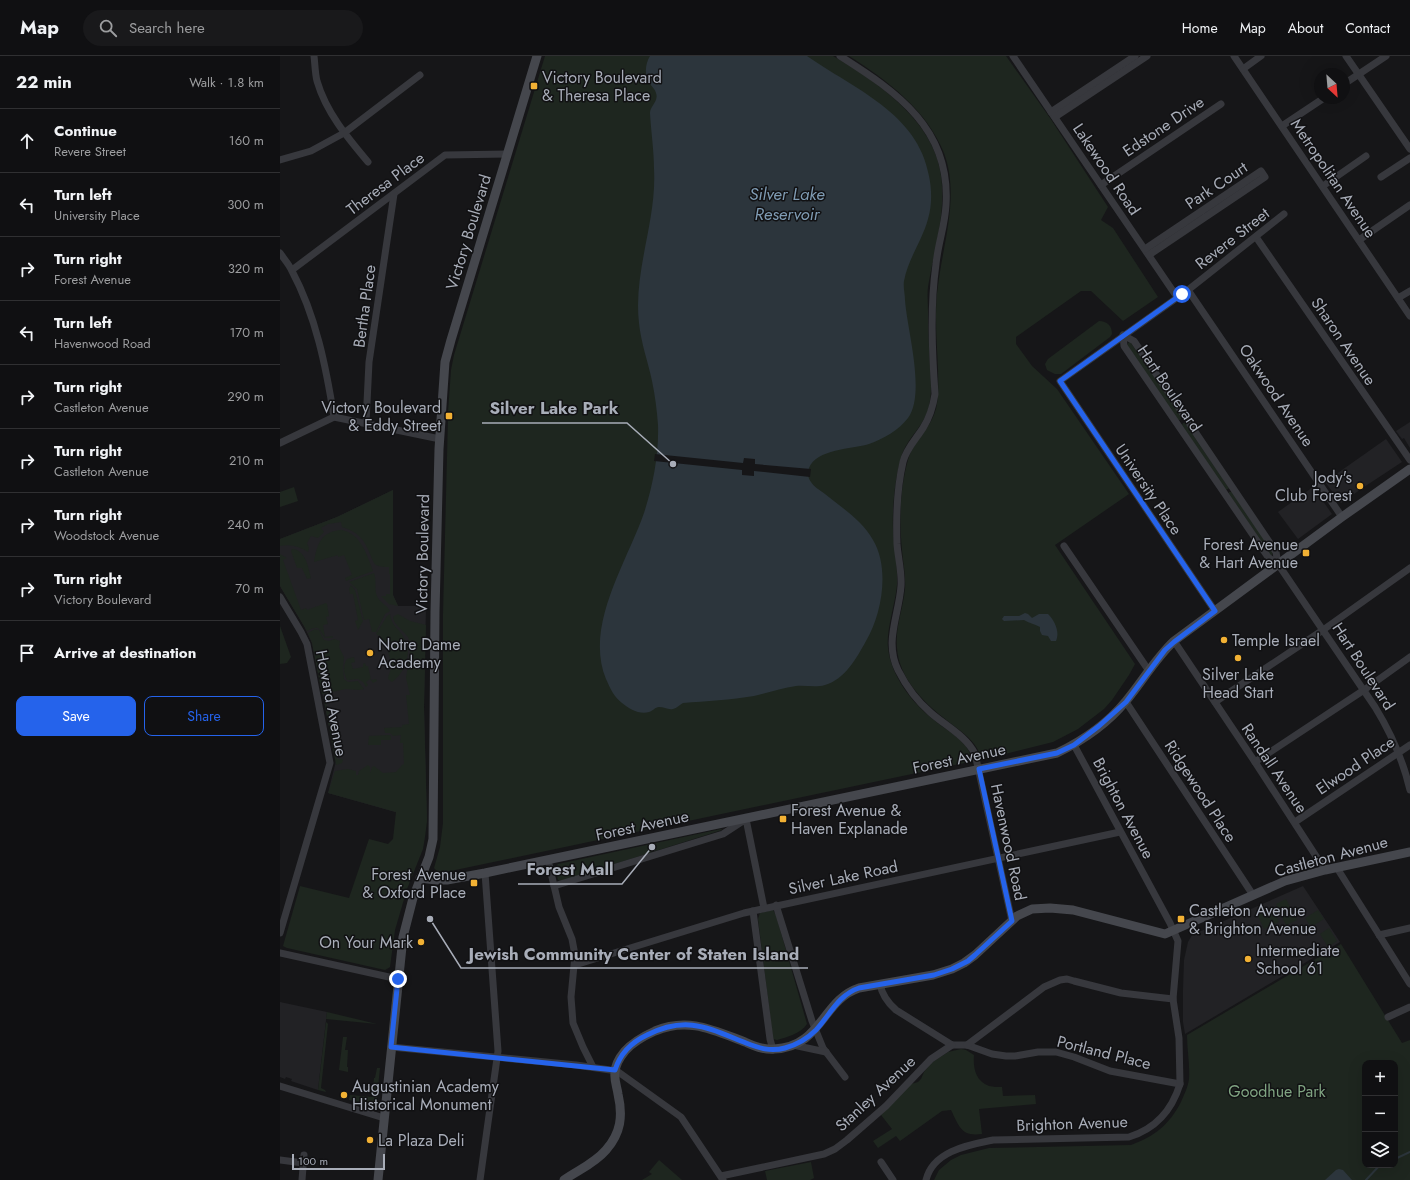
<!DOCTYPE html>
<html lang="en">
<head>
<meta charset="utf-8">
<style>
	:root { --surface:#101012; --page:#19191b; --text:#f1f3f6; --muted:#9c9d9f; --line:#303032; --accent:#2563eb }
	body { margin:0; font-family:Jost,sans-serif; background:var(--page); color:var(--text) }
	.controls { position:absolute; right:12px; bottom:12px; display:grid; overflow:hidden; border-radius:8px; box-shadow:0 4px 16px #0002 }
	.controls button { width:36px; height:36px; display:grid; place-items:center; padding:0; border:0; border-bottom:1px solid var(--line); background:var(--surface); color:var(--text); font:20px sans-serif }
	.compass { position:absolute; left:1034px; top:12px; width:36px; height:36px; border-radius:50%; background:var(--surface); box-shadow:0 4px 16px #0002; rotate:154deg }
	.scale { position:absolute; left:12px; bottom:10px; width:93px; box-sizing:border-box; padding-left:4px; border:2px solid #a8adb8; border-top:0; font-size:11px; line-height:14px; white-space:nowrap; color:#a8adb8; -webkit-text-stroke:3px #111113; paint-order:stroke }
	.stop { position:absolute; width:12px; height:12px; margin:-9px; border:3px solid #2563eb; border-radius:50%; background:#fff }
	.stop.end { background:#2563eb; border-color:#fff; box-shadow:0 1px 4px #0008 }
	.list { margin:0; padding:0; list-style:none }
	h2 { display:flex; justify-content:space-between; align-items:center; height:52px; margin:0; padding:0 16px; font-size:17px }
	h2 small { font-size:13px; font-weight:400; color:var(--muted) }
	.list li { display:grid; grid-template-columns:26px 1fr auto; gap:12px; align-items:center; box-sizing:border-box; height:64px; padding:0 16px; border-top:1px solid var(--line) }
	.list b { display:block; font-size:15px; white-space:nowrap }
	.list p { margin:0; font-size:13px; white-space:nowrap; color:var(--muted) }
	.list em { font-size:13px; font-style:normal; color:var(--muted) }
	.actions { display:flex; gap:8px; padding:12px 16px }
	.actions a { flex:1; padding:9px 0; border:1px solid var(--accent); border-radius:8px; text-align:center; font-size:14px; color:var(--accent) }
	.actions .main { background:var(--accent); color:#fff }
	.icon { flex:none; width:22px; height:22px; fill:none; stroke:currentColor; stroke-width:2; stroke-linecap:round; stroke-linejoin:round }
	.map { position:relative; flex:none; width:1130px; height:1124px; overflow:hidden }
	header { display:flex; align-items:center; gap:24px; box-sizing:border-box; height:56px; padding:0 20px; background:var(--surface); border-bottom:1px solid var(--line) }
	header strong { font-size:19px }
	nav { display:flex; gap:22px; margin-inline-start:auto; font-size:14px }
	.search { width:280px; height:36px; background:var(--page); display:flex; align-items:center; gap:10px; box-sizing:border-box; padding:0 14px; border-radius:22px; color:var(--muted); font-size:15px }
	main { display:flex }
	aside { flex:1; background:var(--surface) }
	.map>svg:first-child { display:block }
	.built { fill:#222225 }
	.green { fill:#1e261f; fill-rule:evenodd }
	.water { fill:#2c353c }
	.pier { fill:#161618 }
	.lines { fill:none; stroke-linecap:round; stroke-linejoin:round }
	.stream { stroke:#2c353c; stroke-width:2 }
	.street { stroke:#37383d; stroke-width:7 }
	.secondary { stroke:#45474d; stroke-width:9 }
	.route { stroke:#2563eb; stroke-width:5 }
	.poi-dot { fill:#f2b134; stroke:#111113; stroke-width:1.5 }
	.labels { text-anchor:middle; stroke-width:3; stroke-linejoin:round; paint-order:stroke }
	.poi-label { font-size:16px; fill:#a8adb8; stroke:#111113; text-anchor:start }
	.street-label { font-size:16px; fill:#a8adb8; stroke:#111113 }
	.park-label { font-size:16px; fill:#7fa381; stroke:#111113 }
	.water-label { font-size:17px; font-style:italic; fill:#7f9bb3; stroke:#111113 }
	.leader { fill:none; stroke:#a8adb8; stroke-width:1.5 }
	.callout-dot { fill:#a8adb8; stroke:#111113; stroke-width:1.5 }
	.callout-label { font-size:17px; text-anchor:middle; font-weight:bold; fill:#a8adb8; stroke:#111113; stroke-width:3; stroke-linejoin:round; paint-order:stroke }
</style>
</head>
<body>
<header>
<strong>Map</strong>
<div class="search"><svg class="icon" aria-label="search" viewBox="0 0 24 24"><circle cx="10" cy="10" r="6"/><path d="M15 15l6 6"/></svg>Search here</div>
<nav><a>Home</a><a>Map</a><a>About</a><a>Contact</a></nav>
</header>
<main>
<aside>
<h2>22 min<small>Walk · 1.8 km</small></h2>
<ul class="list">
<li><svg class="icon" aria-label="ahead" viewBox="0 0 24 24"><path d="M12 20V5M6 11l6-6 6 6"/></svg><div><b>Continue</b><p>Revere Street</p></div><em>160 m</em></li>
<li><svg class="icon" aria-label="left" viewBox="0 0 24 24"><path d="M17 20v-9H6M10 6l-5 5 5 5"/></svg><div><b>Turn left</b><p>University Place</p></div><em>300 m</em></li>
<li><svg class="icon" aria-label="right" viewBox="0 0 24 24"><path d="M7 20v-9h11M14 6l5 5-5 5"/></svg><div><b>Turn right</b><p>Forest Avenue</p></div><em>320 m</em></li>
<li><svg class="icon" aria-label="left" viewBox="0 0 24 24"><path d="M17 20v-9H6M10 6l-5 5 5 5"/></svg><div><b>Turn left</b><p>Havenwood Road</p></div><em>170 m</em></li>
<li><svg class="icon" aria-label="right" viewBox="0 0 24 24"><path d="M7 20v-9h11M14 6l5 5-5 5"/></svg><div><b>Turn right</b><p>Castleton Avenue</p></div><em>290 m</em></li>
<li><svg class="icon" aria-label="right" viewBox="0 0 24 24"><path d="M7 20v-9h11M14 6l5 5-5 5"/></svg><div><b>Turn right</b><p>Castleton Avenue</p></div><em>210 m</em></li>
<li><svg class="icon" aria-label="right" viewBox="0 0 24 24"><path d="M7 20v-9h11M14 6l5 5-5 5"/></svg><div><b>Turn right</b><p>Woodstock Avenue</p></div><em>240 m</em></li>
<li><svg class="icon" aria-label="right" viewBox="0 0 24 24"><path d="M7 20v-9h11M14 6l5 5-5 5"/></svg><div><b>Turn right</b><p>Victory Boulevard</p></div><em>70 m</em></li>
<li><svg class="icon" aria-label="arrive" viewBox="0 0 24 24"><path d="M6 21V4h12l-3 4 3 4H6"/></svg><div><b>Arrive at destination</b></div></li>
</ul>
<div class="actions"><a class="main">Save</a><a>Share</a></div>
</aside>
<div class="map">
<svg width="1130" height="1124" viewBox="0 0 1130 1124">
	<rect width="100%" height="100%" fill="#161618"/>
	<g class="built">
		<path d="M1130 366V392L1124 382 1122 383 1116 375Z"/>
		<path d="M1106 383 1122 406 1087 429 1061 447 1045 426Z"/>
		<path d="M1033 431 1052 458 1018 483 998 456Z"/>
		<path d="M113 434V539L118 550H146L144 651 147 765 48 737 56 705 32 587 24 570 0 530V483L57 461Z"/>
		<path d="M1023 830 1060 886 905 978 903 966V934L904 904 908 886 912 879Z"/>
		<path d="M0 946 47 956 38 1034 11 1025 12 1023 6 1021 5 1023 0 1021Z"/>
	</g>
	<g class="green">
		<path d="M265 0H553C591 22 639 55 655 97 672 140 655 188 648 231 647 239 648 247 648 255 648 273 649 292 650 311 651 324 652 337 649 350 645 370 626 382 621 402 615 422 612 453 613 473 614 492 618 510 617 529 615 549 606 574 608 592 611 620 632 647 654 664 668 676 687 684 692 703L689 704V706L166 816 157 815 154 812 160 791 163 767V558L168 362H170V357L168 356 171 314 174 299Z"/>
		<path d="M569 0H726L770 62 828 151 821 164 833 172 878 241 843 265 811 235H801L736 281V288L752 310 777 333 849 438 775 489 855 608 849 619 832 644 824 653 798 673 773 686 705 703 701 701C695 682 678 674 664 662 642 645 619 621 617 592 615 572 623 553 625 533 626 520 623 507 622 494 619 465 620 432 628 404 634 383 653 372 657 348 659 337 658 324 658 313 657 287 654 255 658 230 663 187 680 140 664 97 647 54 607 24 569 0Z"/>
		<path d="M819 265C827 265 832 270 832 278L830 281 781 318H775L767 314 765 308 768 303Z"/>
		<path d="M849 286 851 287 902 361 900 364H898L847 289Z"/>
		<path d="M903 367H905L949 432 948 433 945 434 902 369Z"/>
		<path d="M14 431 18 445 0 451V436Z"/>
		<path d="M113 434V539L118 550 109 548 101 540H106V538H110V518H109V511C105 511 100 511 96 509 93 507 92 502 90 498 85 484 77 475 62 471L61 466 48 468 41 472 44 476 38 482 31 480 27 487 29 492 28 496C19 490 11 488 0 490V483L57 461Z"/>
		<path d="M949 436H952L993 496 992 499 991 500 949 438Z"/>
		<path d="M62 474C81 478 87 499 93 515L66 525 65 522 72 519 64 499 58 501V499L34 506C37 488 41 475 62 474Z"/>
		<path d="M12 493C26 494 28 511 31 522L27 523 22 512H17L11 495Z"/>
		<path d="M0 498 7 502 3 504 21 554 26 552 27 554 46 547 47 548 49 560 46 561 48 568 43 569 45 581 53 580 52 582H45C38 573 41 568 27 575L0 530Z"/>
		<path d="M94 517C97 525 94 533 97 540 100 547 107 549 110 555L105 558 96 576H92L89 563 84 564 77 533 69 526Z"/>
		<path d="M71 529 75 534 83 565 78 574 75 565 78 564 73 538H70L69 533Z"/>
		<path d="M110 558C111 570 120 573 124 582 133 596 125 617 112 626L108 623C108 619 111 615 111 610 110 600 106 582 96 578L107 560Z"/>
		<path d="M118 558 130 565 146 569 144 651 147 765 145 781 143 793 127 833 115 874 110 911 105 914 7 892 3 890 20 830 69 842 89 783 108 788 113 783 116 756 48 737 55 715 68 713 76 715V719H78L79 715 88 709 90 711V717L92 711 94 710 103 717 116 716 122 709 124 708 123 687H120L121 679 113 680 110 677H105L104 672 122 671V669L129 668 126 639H130L126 622 131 590 128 581 115 567 113 562 114 560Z"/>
		<path d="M0 570 11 601 7 607 0 608Z"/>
		<path d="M35 573 39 574 44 584 49 585 54 583 60 585 59 591 64 601 63 611 64 623 68 626 78 625 84 633 79 634 66 633 42 638 32 587 28 577Z"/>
		<path d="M74 601 75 606 71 607 73 613 83 611V608L85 607 86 610H88L91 624 96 623 97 625 93 627 90 623 86 626 88 629 86 631 83 626 78 623 69 624H67C63 617 63 609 67 603Z"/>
		<path d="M49 642 51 646 46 648 48 655H52L53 656 48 658 54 685H58L59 686 54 688 57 703H62L63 704 62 707 56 709 44 644Z"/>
		<path d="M109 679 111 680V684H101V689H88L89 680Z"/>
		<path d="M441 773 442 774 281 825 278 824 275 811 278 808Z"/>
		<path d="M1006 843 1017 864 1006 869 996 848Z"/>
		<path d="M992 851 999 866 984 873 977 858Z"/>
		<path d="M493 854 496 859 527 968C521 977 508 981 497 984L493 983 478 863 480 857Z"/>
		<path d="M1038 854 1044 863 1031 871 1025 862Z"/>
		<path d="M1049 872 1057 885 1048 891 1040 878Z"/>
		<path d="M1061 888 1122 987 1130 984V1124H654L659 1114 671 1104 681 1099 709 1092 851 1089C875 1080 889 1069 901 1046 904 1039 908 1031 909 1023 910 1009 907 993 907 979ZM1085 1007H1115V1109H1085Z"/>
		<path d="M47 956 97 968 46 963Z"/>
		<path d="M46 966 48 968 41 1032 45 1034 46 1036 38 1034Z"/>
		<path d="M63 981H67L65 994H68L67 1011H68V1016L59 1014Z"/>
		<path d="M681 993 686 994 694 999C693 1011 695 1025 709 1030 713 1031 718 1031 722 1031L723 1040 755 1039 756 1048 699 1053 702 1078C681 1081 679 1070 671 1054L662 1055 620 1085 616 1080 598 1092 593 1085 612 1073 601 1059 631 1028 638 1026 641 1023 644 1016 651 1007 668 996Z"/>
		<path d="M97 1012H100L96 1051 69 1044 70 1039 92 1041 94 1022H95Z"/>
		<path d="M379 1104 402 1124H362L372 1118 369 1116Z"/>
		<path d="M531 1106 534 1122 530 1124H487L485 1115Z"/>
	</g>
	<g class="water">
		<path d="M370 0H527C574 33 638 57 649 120 652 134 652 150 648 163 642 185 628 203 624 225 623 231 625 238 625 244 627 274 646 337 628 362 619 374 603 383 589 388 572 393 536 393 529 412 527 417 528 422 531 426 534 431 540 434 545 438 562 452 582 464 593 484 610 512 602 558 586 585 576 603 565 623 545 629 535 632 526 629 516 630 502 632 488 637 474 640 451 644 426 645 403 647 399 649 397 652 393 653 388 654 384 651 379 651 375 651 373 655 369 656 360 659 349 653 342 647 334 641 330 632 326 623 304 570 347 506 364 457 373 429 379 398 378 369 377 355 375 339 372 325 368 306 361 287 359 267 353 215 377 165 374 113 374 94 371 76 370 57 370 50 379 45 376 37 375 33 372 31 370 28 364 20 365 8 370 0Z"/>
		<path d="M745 557 748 558 752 562 759 558H768C775 565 780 576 776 585H771L768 580 762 579 760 575V571C754 568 749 567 744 564L724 565 722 563 724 560H739Z"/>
		<path d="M1059 1113 1063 1114 1072 1124H1045L1056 1114Z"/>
	</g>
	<path class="pier" d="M375 398 463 407 464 402 475 403V408L531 413 530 421 474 415V420L462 419V414L374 405Z"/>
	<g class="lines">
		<g class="stream">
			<path d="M1115 1103 1130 1096"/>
			<path d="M1086 1124 1100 1109"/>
		</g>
		<g class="street">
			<path d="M34 0C35 8 35 17 37 25 46 56 67 81 88 106"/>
			<path d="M560 0C617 36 671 73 666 149 665 169 658 188 656 208 650 251 652 295 655 338 653 351 650 361 643 372 636 383 626 393 623 406 617 432 616 462 617 488 618 502 622 516 621 530 619 559 604 586 618 614 626 630 637 645 651 657 666 670 686 680 695 698L732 865"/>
			<path d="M733 0 897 241"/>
			<path d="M954 0 1130 260"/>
			<path d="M1066 0 1130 93"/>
			<path d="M963 13 981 0"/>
			<path d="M1064 28 1106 0"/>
			<path d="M771 56 855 0"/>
			<path d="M775 61 867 0"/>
			<path d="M1002 70 1044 42"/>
			<path d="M0 104 31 95 64 77 140 19"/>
			<path d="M1101 121 1130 102"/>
			<path d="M821 129 941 48"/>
			<path d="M1043 130 1086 100"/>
			<path d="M976 181 1130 404"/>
			<path d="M1079 184 1130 149"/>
			<path d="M865 193 981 115 985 121 869 199"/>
			<path d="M0 197C4 203 9 208 12 215 36 260 46 311 54 361"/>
			<path d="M12 214 165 99 227 98"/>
			<path d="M908 234 1062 461"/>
			<path d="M1118 242 1130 235"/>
			<path d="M86 367 89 306 114 138"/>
			<path d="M0 387 54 361 160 383"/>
			<path d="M784 490 869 615"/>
			<path d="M998 508 996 496 854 285 843 279 844 290 988 501 998 508 1095 651C1111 677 1123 704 1130 734"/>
			<path d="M0 541 21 576 27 588 50 707 0 877"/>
			<path d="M935 555 780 325 908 234 1004 158"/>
			<path d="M894 585 975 706 1045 814"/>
			<path d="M846 646 973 839"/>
			<path d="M935 646 1043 574 1130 512"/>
			<path d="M975 706 1084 634 1130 601"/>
			<path d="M1015 766 1130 689"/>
			<path d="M268 804 279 851 292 883 295 899 291 941 293 967 303 991 313 1011"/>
			<path d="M1057 812 1130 928"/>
			<path d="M274 830 443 778 466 763 484 852"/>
			<path d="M496 849 532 965 543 992 565 1021"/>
			<path d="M473 855 490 983 493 994"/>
			<path d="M1099 879 1130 872"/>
			<path d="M0 897 118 923"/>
			<path d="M295 909 464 857 840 776"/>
			<path d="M600 928C602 939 608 947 616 954L672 989H687L712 998 726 1000H735L758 996H776L794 1001 830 1015 900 1028"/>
			<path d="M1108 961 1130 951"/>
			<path d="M513 989 546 996"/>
			<path d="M687 989 764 931 780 924 787 923 794 925 841 937 893 943"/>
			<path d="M111 991 296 1009 337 1015 401 1061 443 1124"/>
			<path d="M0 1030 104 1062"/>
			<path d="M0 1104 23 1107"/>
			<path d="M601 1106 613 1124"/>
			<path d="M441 1120 544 1098 555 1093 567 1084 606 1050 651 1003 672 989"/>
			<path d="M22 1124 24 1099"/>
			<path d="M200 1124 218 995 205 817"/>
			<path d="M646 1124C653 1095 688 1089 713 1084L849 1081C875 1073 892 1054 900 1028L899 982 893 943 898 885 890 867 794 689"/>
		</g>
		<g class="secondary">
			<path d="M140 822 156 824H167L205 817 777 697C802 685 828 667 846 645 862 626 875 603 894 585L1062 461 1130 413"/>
			<path d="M98 1124 123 881 133 842 149 801 153 783 155 556 159 393 165 306 171 284 257 0"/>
			<path d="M284 1124C298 1114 314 1108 326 1094 341 1077 343 1060 338 1038 337 1031 334 1024 335 1017 335 1010 340 1001 345 995 353 986 364 980 375 975 408 961 433 974 465 986 474 990 483 994 494 993 542 991 542 944 579 932L653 919 672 913 684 907 695 899 737 860 752 853 770 852 793 854 885 878 1005 825 1045 814 1130 796"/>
		</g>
	</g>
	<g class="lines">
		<path class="route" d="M118 923 111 991 335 1014C340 998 352 986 367 979 407 959 428 972 466 987 479 992 490 996 505 992 516 989 528 982 536 974 550 959 558 939 579 932L654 919 672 913 688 905 695 899 732 865 699 713 777 697 794 689 819 670 846 646 885 594 894 586 935 555 780 325 902 238"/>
	</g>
	<g class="poi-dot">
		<rect x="250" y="26" width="8" height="8" rx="2"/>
		<rect x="165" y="356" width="8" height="8" rx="2"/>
		<circle cx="1080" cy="430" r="4"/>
		<rect x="1022" y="493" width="8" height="8" rx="2"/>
		<circle cx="944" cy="584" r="4"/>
		<circle cx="90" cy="597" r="4"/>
		<circle cx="958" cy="602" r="4"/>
		<rect x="499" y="759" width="8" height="8" rx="2"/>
		<rect x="190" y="823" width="8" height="8" rx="2"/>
		<rect x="897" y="859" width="8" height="8" rx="2"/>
		<circle cx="141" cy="886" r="4"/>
		<circle cx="968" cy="903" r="4"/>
		<circle cx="64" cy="1039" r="4"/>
		<circle cx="90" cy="1084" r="4"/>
	</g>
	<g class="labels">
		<g class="poi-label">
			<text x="262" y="27">Victory Boulevard<tspan x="262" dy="18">&amp; Theresa Place</tspan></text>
			<text x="161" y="357" text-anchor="end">Victory Boulevard<tspan x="161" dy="18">&amp; Eddy Street</tspan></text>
			<text x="1072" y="427" text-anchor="end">Jody's<tspan x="1072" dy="18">Club Forest</tspan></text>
			<text x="1018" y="494" text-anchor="end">Forest Avenue<tspan x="1018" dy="18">&amp; Hart Avenue</tspan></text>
			<text x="952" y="590">Temple Israel</text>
			<text x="98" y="594">Notre Dame<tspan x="98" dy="18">Academy</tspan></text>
			<text x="958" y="624" text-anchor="middle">Silver Lake<tspan x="958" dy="18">Head Start</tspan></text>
			<text x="511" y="760">Forest Avenue &amp;<tspan x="511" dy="18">Haven Explanade</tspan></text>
			<text x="186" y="824" text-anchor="end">Forest Avenue<tspan x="186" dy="18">&amp; Oxford Place</tspan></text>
			<text x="909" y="860">Castleton Avenue<tspan x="909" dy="18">&amp; Brighton Avenue</tspan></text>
			<text x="133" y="892" text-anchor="end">On Your Mark</text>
			<text x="976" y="900">Intermediate<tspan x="976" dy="18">School 61</tspan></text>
			<text x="72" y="1036">Augustinian Academy<tspan x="72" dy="18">Historical Monument</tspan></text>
			<text x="98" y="1090">La Plaza Deli</text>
		</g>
		<g class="street-label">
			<text transform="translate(883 70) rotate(-34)" y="6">Edstone Drive</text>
			<text transform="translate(827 113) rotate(56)" y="6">Lakewood Road</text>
			<text transform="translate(1054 122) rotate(56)" y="6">Metropolitan Avenue</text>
			<text transform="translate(105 127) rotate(-37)" y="6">Theresa Place</text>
			<text transform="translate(936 129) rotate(-34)" y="6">Park Court</text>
			<text transform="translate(188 176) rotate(-73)" y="6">Victory Boulevard</text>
			<text transform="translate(952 182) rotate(-38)" y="6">Revere Street</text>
			<text transform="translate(84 250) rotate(-82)" y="6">Bertha Place</text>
			<text transform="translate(1064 285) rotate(56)" y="6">Sharon Avenue</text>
			<text transform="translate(890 332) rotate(56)" y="6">Hart Boulevard</text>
			<text transform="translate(997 339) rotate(56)" y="6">Oakwood Avenue</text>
			<text transform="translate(869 433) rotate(56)" y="6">University Place</text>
			<text transform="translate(142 498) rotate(-89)" y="6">Victory Boulevard</text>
			<text transform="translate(1084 610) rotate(57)" y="6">Hart Boulevard</text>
			<text transform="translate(52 647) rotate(79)" y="6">Howard Avenue</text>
			<text transform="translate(679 702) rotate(-12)" y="6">Forest Avenue</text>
			<text transform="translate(1075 709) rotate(-34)" y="6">Elwood Place</text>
			<text transform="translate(995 712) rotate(56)" y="6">Randall Avenue</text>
			<text transform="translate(921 735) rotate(57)" y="6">Ridgewood Place</text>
			<text transform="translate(844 752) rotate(62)" y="6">Brighton Avenue</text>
			<text transform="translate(362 769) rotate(-12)" y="6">Forest Avenue</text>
			<text transform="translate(729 786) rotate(78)" y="6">Havenwood Road</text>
			<text transform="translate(1051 800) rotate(-15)" y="6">Castleton Avenue</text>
			<text transform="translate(563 821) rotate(-12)" y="6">Silver Lake Road</text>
			<text transform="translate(824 996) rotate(14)" y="6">Portland Place</text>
			<text transform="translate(595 1037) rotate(-43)" y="6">Stanley Avenue</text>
			<text transform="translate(792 1067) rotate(-2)" y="6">Brighton Avenue</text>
		</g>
		<g class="park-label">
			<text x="997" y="1041">Goodhue Park</text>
		</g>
		<g class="water-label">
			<text x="507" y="144">Silver Lake<tspan x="507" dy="20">Reservoir</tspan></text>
		</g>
	</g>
	<path class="leader" d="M393 408L347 367H202M372 791L342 828H238M150 863L181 912H528"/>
	<g class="callout-dot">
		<circle cx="393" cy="408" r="4"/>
		<circle cx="372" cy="791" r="4"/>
		<circle cx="150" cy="863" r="4"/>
	</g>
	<g class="callout-label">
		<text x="274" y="358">Silver Lake Park</text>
		<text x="290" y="819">Forest Mall</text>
		<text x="354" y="904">Jewish Community Center of Staten Island</text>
	</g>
</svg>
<div class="controls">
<button>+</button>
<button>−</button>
<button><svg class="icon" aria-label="layers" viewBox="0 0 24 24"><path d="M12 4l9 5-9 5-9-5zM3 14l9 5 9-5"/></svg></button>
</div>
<svg class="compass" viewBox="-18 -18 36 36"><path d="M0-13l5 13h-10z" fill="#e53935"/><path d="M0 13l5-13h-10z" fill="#9c9d9f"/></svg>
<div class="scale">100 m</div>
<div class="stop" style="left:902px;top:238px"></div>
<div class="stop end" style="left:118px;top:923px"></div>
</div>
</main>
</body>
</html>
